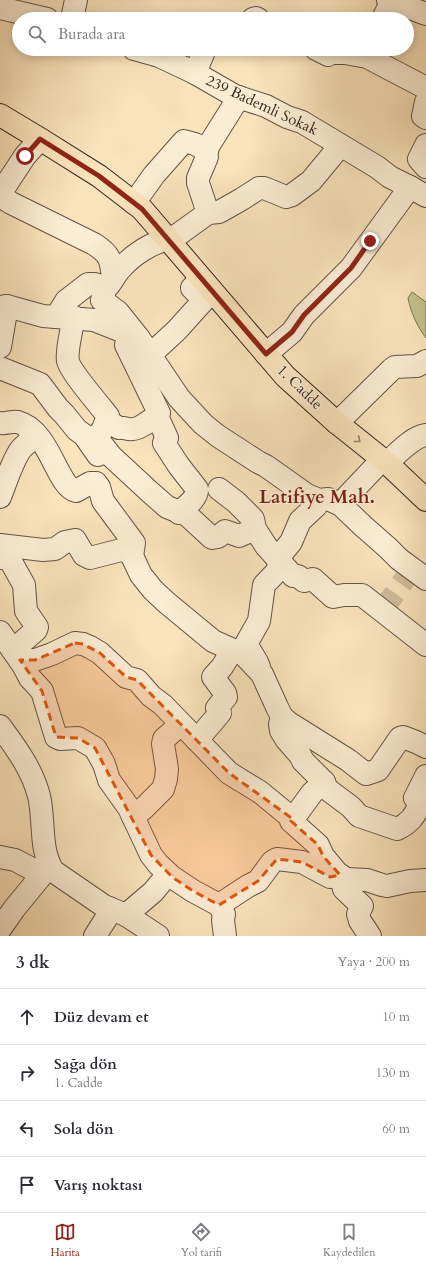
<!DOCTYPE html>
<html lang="tr">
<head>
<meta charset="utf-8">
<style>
	:root { --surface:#fff; --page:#f7f7f7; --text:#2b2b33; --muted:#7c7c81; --line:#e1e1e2; --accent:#8f2418 }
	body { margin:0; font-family:Cardo,serif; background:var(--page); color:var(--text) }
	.stop { position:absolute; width:12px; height:12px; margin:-9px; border:3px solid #8f2418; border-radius:50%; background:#fff }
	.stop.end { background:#8f2418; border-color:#fff; box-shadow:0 1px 4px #0008 }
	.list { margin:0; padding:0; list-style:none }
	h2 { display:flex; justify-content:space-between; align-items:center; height:52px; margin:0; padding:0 16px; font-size:17px }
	h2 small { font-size:13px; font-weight:400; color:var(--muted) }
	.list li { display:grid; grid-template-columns:26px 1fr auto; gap:12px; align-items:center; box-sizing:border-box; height:56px; padding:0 16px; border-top:1px solid var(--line) }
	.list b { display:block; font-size:15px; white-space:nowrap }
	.list p { margin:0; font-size:13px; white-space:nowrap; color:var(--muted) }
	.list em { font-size:13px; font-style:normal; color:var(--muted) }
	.icon { flex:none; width:22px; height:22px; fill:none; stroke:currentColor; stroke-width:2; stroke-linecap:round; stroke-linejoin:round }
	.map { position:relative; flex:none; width:426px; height:936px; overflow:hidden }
	.search { position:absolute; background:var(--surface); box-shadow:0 2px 10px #0003; left:12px; right:12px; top:12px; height:44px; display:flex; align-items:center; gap:10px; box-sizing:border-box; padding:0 14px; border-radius:22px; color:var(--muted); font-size:15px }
	.sheet { height:276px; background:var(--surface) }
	nav { display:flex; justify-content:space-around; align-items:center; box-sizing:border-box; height:56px; border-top:1px solid var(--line); background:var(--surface); font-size:11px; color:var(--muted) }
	nav a { display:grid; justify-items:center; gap:2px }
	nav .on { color:var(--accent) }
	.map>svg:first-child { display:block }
	.green { fill:#c3c28d; stroke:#7a7456 }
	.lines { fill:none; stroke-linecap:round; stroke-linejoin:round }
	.minor-tunnel { stroke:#d1bd9c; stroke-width:22; stroke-dasharray:22 11; stroke-linecap:butt }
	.minor-casing { stroke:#625446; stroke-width:24 }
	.major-casing { stroke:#30251f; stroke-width:24 }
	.minor { stroke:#fbedd3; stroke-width:22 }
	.major { stroke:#f9e3bb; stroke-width:22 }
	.oneway { stroke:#94846d }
	.route { stroke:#8f2418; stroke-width:5 }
	.marked { fill:#df560d; fill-opacity:0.2; stroke:#df560d; stroke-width:3; stroke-dasharray:8 5; stroke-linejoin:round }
	.labels { text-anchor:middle; stroke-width:3; stroke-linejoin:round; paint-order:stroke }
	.street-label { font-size:15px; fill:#30251f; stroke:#fbedd3 }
	.district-label { font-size:19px; font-weight:bold; fill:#7a1f14; stroke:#fbedd3 }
</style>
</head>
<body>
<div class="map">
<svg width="426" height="936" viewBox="0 0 426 936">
	<rect width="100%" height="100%" fill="#f9e3bb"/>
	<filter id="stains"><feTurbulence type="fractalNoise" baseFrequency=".005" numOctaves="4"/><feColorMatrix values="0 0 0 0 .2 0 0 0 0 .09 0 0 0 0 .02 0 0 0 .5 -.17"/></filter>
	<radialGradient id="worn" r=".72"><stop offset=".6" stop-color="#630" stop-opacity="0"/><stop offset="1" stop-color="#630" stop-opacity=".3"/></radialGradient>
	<path class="green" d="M412 292 426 302V338C417 326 411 313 408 298Z"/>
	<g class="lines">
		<path class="minor-tunnel" d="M382 611 412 569"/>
		<defs>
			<g id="minor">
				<path d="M388 0 426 14"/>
				<path d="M0 8 47 19"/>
				<path d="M72 19 76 0"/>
				<path d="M253 19 256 18 258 19"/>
				<path d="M383 19 391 2"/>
				<path d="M134 49 159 56 195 73 235 96 266 106 287 117 302 122 377 167 390 177 410 187 426 196"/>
				<path d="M316 49 328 55 331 53H345L367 57 426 88"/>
				<path d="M195 73 205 49"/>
				<path d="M426 102 423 116 426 118"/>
				<path d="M426 145 419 159 426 167"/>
				<path d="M0 194 25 156 40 139"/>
				<path d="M0 196 11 203 94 244C111 255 111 260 113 279"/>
				<path d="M134 203 154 175 184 141 195 144 207 151"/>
				<path d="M208 213 198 183V178L207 157 206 153 209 145 239 97"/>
				<path d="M176 236 208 213 219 212 242 199 259 188H264L286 197 292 195 311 181 340 146"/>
				<path d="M106 287 102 300 118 312 138 337 179 398 203 424 218 436 258 462 266 466 307 495 319 500 328 499 341 505 363 526 388 548 399 559 426 579"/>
				<path d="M0 307 7 306 43 316 94 320 137 337"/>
				<path d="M56 317 66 301 88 284H94L106 287 109 285C113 279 117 272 122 267 133 255 151 243 168 239"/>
				<path d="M74 317C72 328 66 351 68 361 70 371 100 406 108 416L103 429 91 444"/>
				<path d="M130 334 126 345 159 413 157 416 167 438 164 443 179 466 197 489C198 498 185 507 179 513"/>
				<path d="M0 347 7 306"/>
				<path d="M266 354 292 332 304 315 351 268 410 187"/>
				<path d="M150 355 177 330 204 300 192 288 195 285"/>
				<path d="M0 368 40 384 58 408 64 414 77 430 84 435 98 455"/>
				<path d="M0 423C6 424 13 421 18 422 50 431 57 487 76 491L90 483H96L99 487 103 501 134 543 132 556"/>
				<path d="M106 423H111L119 428C124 427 128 430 133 429 139 429 151 420 157 416"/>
				<path d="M337 423 392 369 395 367 417 366 426 361"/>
				<path d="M96 437 111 456 151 493 167 507 187 515 212 538 218 537 225 531 239 536 255 529"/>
				<path d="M387 463C397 454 412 437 426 435"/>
				<path d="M219 489 236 502 253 519 255 529 266 546 293 576H298L304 581 313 579 333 597 344 595H362L426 645"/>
				<path d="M0 497C6 482 11 465 19 452 22 446 29 443 32 438L28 427"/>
				<path d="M340 504 377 465"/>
				<path d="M0 545 43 550 55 549 65 542 75 540 84 555 90 558 121 550H126L132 556 141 575 153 590 167 603 213 641 244 655 262 674 277 707 282 717 289 723 348 760 366 774 378 770 400 738 403 737 416 742 426 747"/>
				<path d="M0 558H9L24 585 26 611 37 627 36 630 13 650"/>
				<path d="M277 559 291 542 300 521 316 506 319 500"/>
				<path d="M0 632 23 665 30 678 42 691 56 737 60 739 78 738 95 748 104 764 109 780 129 808 151 855 158 864 172 877 193 891 219 905 224 914 223 920 225 936"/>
				<path d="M20 660H35L52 654 75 643 83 644 90 647 100 653 126 677 137 680 151 696 163 705 229 773 260 792 293 819 291 821 318 845 323 856 338 874 347 879 367 880 382 885 387 886 410 881 426 880"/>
				<path d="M259 667 257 662 246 644 259 621 264 585 283 565"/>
				<path d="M282 717 280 724 281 731 286 739 300 755 303 761 324 782 327 789 351 807 359 816 397 829C408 824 417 815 419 803L415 798 426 776"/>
				<path d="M0 726C16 748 32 769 39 796 45 821 39 848 53 871L104 906 126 915 158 936"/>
				<path d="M197 740 220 713 217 708 226 697 225 693 213 677 222 667 227 659 228 648"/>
				<path d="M133 817 143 809 163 789 166 779 167 769 163 744 164 739 181 724"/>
				<path d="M293 819 312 793 324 782"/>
				<path d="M0 857 15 860 32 869 53 871"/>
				<path d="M219 905 248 886 258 881 272 862 277 859 302 862 330 877 340 875 344 889 362 906 358 914 360 921 370 936"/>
				<path d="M126 915 153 892 168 874"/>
				<path d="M0 929 14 909 46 870"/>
				<path d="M95 936 107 917 109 908"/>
			</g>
			<path id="major" d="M0 115 40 139 99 176 142 209 285 376 337 423 387 463 426 500"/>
		</defs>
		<use href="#minor" class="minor-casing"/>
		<use href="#major" class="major-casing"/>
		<use href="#minor" class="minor"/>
		<use href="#major" class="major"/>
	</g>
	<defs><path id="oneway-chevron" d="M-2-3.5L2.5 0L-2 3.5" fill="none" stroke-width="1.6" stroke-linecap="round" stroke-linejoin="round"/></defs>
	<use class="oneway" href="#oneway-chevron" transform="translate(358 440) rotate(39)"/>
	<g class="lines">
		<path class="route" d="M25 156 40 139 99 176 142 209 266 354 292 332 304 315 351 268 370 241"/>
	</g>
	<path class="marked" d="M75 643 83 644 100 653 126 677 137 680 229 773 293 819 291 821 318 845 323 856 340 875 330 877 302 862 277 859 258 881 219 905 193 891 172 877 151 855 95 748 78 738 56 737 42 691 20 660H35Z"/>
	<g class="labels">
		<g class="street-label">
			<text transform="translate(262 105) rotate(25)" y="5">239 Bademli Sokak</text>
			<text transform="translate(300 387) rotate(44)" y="5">1. Cadde</text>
		</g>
		<g class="district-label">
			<text x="317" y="503">Latifiye Mah.</text>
		</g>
	</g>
	<rect width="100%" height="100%" filter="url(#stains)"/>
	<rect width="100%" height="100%" fill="url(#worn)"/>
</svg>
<div class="stop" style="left:25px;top:156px"></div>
<div class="stop end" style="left:370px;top:241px"></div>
<div class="search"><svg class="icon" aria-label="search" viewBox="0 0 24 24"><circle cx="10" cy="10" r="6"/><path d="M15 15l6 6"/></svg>Burada ara</div>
</div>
<section class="sheet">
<h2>3 dk<small>Yaya · 200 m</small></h2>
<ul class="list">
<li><svg class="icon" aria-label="ahead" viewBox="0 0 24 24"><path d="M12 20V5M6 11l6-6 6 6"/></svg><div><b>Düz devam et</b></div><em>10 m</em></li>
<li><svg class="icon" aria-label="right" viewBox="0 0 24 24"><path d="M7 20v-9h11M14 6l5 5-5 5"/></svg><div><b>Sağa dön</b><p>1. Cadde</p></div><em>130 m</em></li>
<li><svg class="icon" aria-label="left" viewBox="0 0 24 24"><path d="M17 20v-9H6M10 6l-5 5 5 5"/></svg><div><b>Sola dön</b></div><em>60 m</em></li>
<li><svg class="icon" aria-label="arrive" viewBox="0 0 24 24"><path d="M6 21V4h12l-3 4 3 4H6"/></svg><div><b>Varış noktası</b></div></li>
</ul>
</section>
<nav>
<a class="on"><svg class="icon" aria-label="map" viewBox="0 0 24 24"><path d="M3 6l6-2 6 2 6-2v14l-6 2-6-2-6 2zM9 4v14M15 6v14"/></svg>Harita</a>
<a><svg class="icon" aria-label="directions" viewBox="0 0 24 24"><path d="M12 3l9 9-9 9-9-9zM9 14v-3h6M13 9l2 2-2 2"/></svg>Yol tarifi</a>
<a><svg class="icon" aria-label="saved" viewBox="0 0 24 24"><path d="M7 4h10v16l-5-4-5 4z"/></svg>Kaydedilen</a>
</nav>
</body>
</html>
